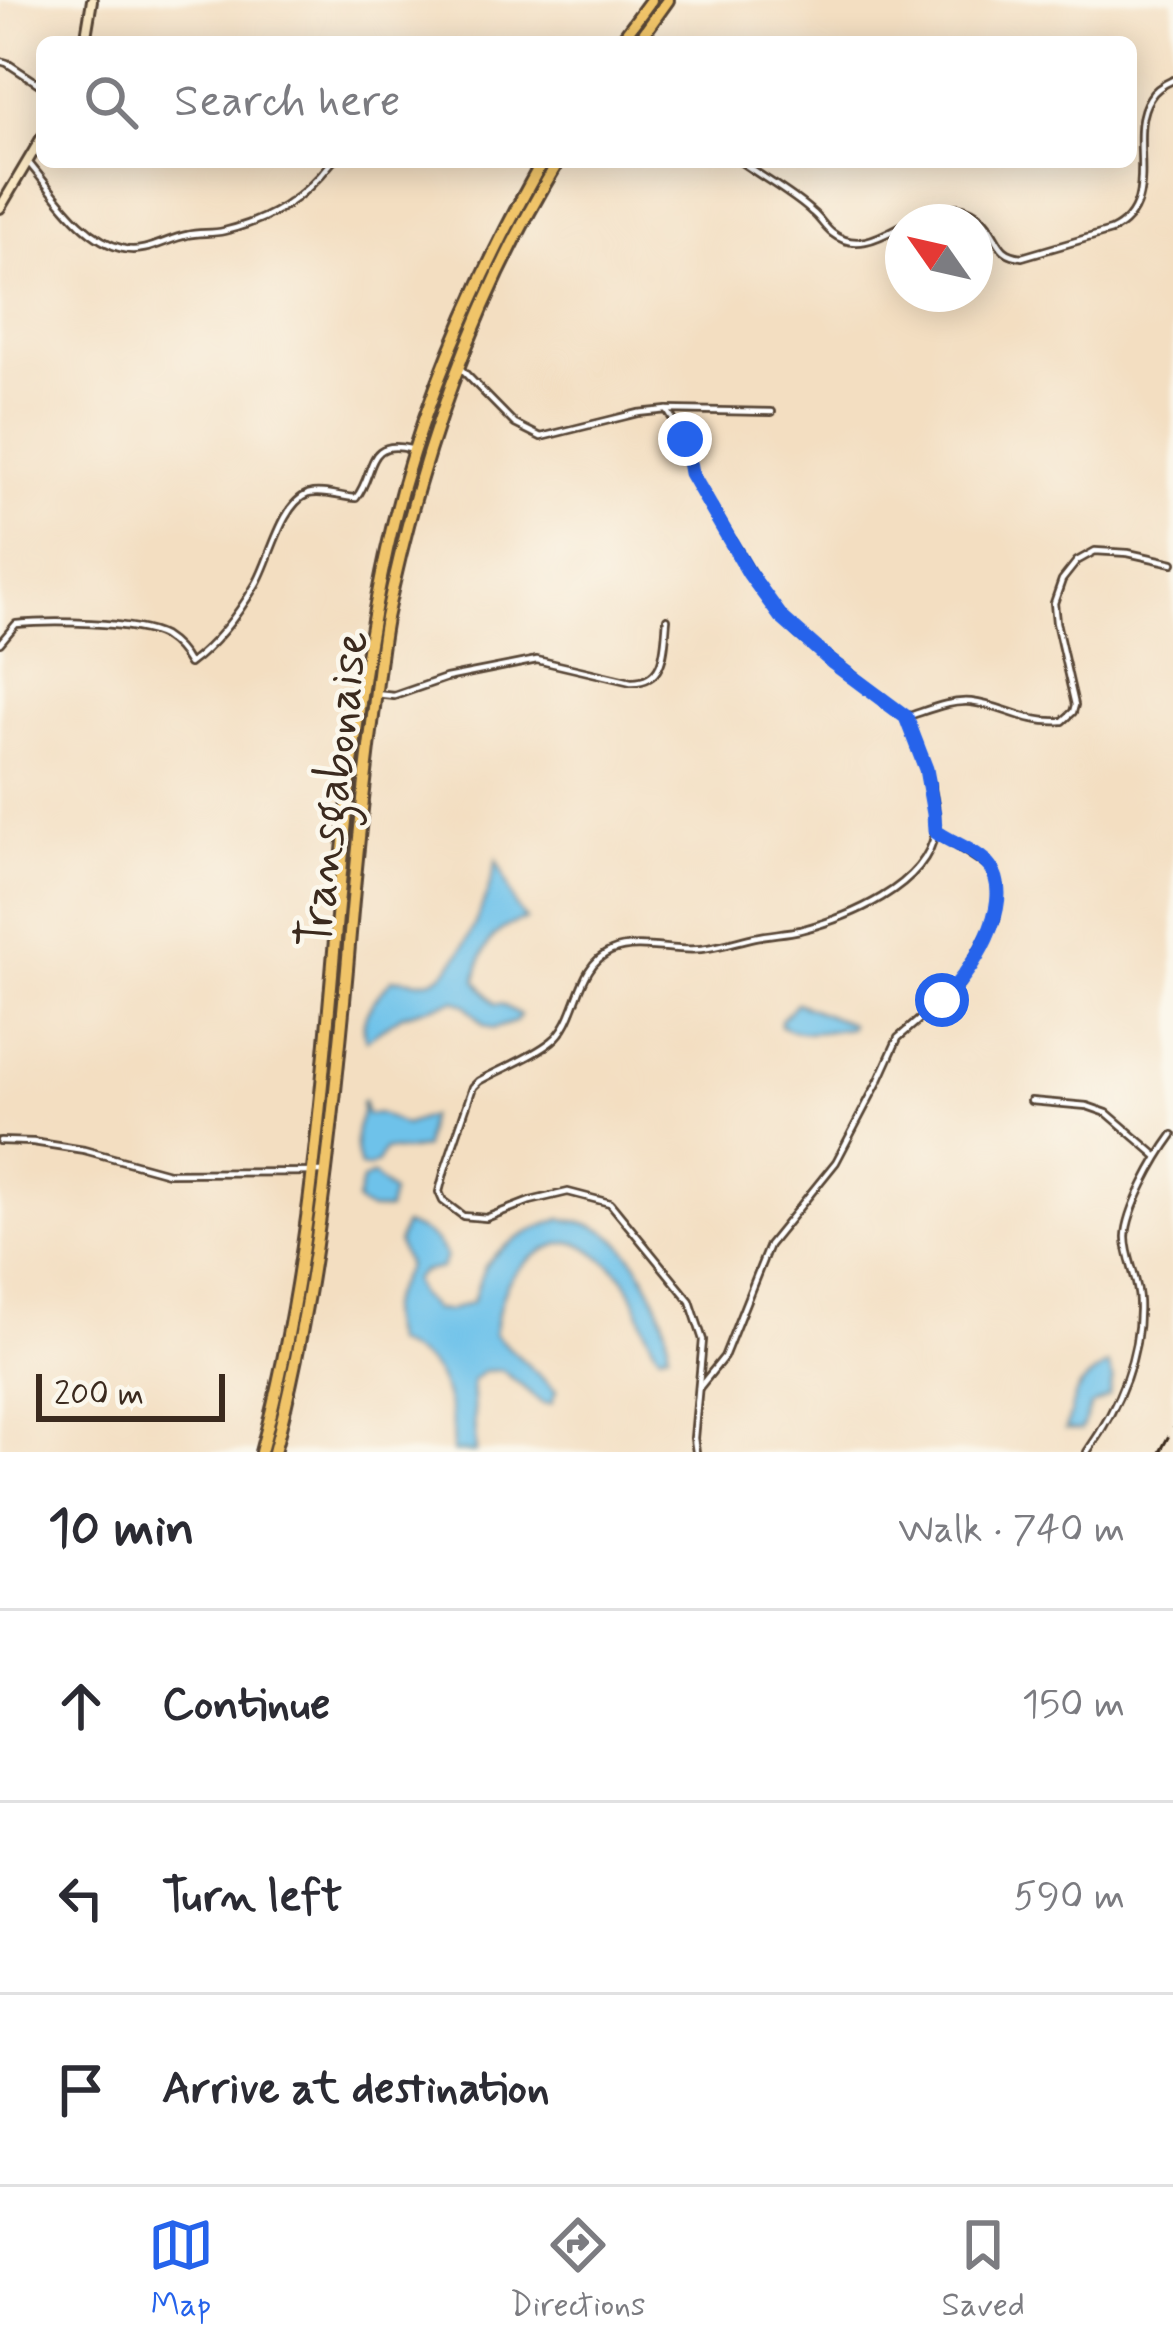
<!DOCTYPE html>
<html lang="en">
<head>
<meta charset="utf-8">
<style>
	:root { --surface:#fff; --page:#f7f7f7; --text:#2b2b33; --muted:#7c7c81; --line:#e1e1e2; --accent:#2563eb }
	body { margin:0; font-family:Mynerve,sans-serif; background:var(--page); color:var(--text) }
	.compass { position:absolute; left:885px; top:204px; width:108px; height:108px; border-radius:50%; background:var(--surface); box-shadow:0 6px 30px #0003; rotate:304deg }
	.scale { position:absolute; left:36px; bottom:30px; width:189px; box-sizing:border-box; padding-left:12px; border:6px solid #3b2a1e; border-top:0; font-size:33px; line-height:42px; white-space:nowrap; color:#3b2a1e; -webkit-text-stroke:9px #fbf7ec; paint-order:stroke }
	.stop { position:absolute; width:36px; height:36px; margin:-27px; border:9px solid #2563eb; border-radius:50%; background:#fff }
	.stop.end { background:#2563eb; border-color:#fff; box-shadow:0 3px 12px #0008 }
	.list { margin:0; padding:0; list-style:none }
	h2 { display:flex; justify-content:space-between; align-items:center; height:156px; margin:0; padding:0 48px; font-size:51px }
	h2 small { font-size:39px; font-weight:400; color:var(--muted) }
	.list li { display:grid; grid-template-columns:78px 1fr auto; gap:36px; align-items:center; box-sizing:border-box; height:192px; padding:0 48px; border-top:3px solid var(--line) }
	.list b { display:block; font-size:45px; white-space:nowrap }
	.list em { font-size:39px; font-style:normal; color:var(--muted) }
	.icon { flex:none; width:66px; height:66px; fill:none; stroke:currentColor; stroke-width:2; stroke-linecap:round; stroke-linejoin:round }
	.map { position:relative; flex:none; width:1173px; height:1452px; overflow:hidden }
	.search { position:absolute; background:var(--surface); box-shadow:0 6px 30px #0003; left:36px; right:36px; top:36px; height:132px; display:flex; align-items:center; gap:30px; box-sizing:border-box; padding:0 42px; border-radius:18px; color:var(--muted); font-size:45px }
	.sheet { height:732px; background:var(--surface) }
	nav { display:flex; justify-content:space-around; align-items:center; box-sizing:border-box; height:168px; border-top:3px solid var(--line); background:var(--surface); font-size:33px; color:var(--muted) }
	nav a { display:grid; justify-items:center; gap:6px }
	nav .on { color:var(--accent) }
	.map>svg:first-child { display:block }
	.water { fill:#6ec2ea; stroke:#547684; stroke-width:3 }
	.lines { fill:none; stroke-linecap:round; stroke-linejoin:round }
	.street-casing { stroke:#574536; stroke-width:10 }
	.secondary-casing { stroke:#574536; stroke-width:14 }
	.highway-casing { stroke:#574536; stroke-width:16 }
	.street { stroke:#fff; stroke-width:4.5 }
	.secondary { stroke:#f9e7c3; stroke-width:8 }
	.highway { stroke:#f0c469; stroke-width:10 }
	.rail { stroke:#3b2a1e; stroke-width:3; stroke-dasharray:18 9; stroke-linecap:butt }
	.route { stroke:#2563eb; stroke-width:15 }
	.labels { text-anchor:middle; stroke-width:9; stroke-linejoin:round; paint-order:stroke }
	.street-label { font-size:48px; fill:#3b2a1e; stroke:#fbf7ec }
</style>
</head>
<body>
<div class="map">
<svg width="1173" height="1452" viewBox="0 0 1173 1452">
	<rect width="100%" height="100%" fill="#fbf7ec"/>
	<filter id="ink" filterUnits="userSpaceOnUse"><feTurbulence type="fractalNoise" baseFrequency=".00833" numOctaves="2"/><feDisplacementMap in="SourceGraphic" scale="24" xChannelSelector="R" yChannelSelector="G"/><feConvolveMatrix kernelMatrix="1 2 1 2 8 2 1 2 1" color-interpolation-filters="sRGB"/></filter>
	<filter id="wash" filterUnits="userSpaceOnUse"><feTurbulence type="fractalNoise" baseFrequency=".004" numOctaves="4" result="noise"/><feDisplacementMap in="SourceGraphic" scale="48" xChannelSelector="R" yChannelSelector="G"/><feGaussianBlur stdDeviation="2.7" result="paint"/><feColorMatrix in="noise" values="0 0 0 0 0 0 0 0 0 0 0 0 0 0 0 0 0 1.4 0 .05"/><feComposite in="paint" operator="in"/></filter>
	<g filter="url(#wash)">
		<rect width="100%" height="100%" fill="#f3dec1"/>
		<g class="water">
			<path d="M497 860 516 907 526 920C492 927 482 948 476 980L495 1004H501L520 1015 515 1022 493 1029 484 1025 466 1005 455 1000 402 1015 366 1040C356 1016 377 997 392 979 409 977 421 986 438 977 465 962 490 889 497 860Z"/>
			<path d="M796 1003 851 1024 850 1028C826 1031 803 1038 781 1026V1020Z"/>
			<path d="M363 1101 367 1115 378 1113 405 1125 429 1116 424 1148 404 1151 384 1149 377 1163 367 1168 360 1167C356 1154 354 1142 357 1129 360 1118 364 1115 361 1103Z"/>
			<path d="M373 1175 392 1193 388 1210C376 1210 364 1212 357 1201L362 1181Z"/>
			<path d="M561 1219C578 1222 593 1223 608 1233 638 1254 670 1315 668 1352L659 1354C642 1331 640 1302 624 1278 618 1270 590 1247 580 1244 553 1237 515 1265 505 1289 499 1303 497 1319 494 1334L556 1391 551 1404 542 1403 502 1370 484 1371 472 1381 476 1452H452C454 1424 449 1386 429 1364 420 1355 404 1349 393 1343 380 1301 391 1302 407 1266L398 1243 404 1225C423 1229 439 1240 446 1257L441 1268 421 1272 413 1280 419 1295 434 1310 448 1311 472 1302C478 1291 479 1275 486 1265 499 1245 540 1226 561 1219Z"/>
			<path d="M1108 1365 1113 1378 1109 1396 1091 1406 1081 1430 1066 1429C1076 1392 1073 1386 1108 1365Z"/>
		</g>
	</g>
	<g filter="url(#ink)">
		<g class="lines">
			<defs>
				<g id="street">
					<path d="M0 61 7 63 42 86"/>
					<path d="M28 162C54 192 82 240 124 249 145 254 166 239 187 235 199 232 212 234 224 231 270 220 303 199 332 162"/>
					<path d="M741 162C762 177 794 195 812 212 820 218 824 227 832 233 856 252 880 237 903 225"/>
					<path d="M909 222C936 207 966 196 988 226 1000 243 999 254 1022 257L1111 231C1165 206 1125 135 1150 98 1155 89 1164 84 1173 80"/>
					<path d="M462 370 515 424 541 437 638 413 667 410 685 439 691 473 768 600 798 634 906 717C926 711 949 700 971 702 1005 706 1025 724 1063 721L1073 712 1075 705 1056 622 1054 603 1062 580 1077 561 1095 551 1128 553 1173 563"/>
					<path d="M667 410 772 412"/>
					<path d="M0 643 16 624C49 621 134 621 163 636 174 643 183 653 189 664 216 644 239 613 256 584 270 561 281 504 308 494 322 490 341 497 356 498 376 473 365 438 410 449"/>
					<path d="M375 694 394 696 446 678 537 660 631 682C667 683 664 647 667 619"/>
					<path d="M1031 1101 1087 1106 1107 1113 1157 1156"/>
					<path d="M0 1141 33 1142 84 1150 168 1173 324 1172"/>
					<path d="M699 1388 724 1357 769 1245 836 1162 879 1080 898 1038 959 985 996 918 998 885 991 868 935 831"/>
					<path d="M696 1452 694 1438 703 1340 690 1301 610 1203 568 1192 530 1201 486 1218 463 1216 443 1201 439 1192 445 1169 473 1087 479 1081C502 1068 531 1058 552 1041 580 1019 575 966 611 951 638 940 672 952 701 949 720 947 737 941 755 937 770 934 786 933 800 930 847 918 926 887 935 832 940 799 920 748 906 717"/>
					<path d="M1087 1452C1117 1409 1141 1356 1139 1302 1139 1280 1126 1259 1126 1237 1127 1209 1156 1158 1173 1135"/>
				</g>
				<g id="secondary">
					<path d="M85 42 92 0"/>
					<path d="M0 208 42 137"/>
				</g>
				<g id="highway">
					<path d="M620 42 651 0"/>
					<path d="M638 42 668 0"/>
					<path d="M261 1452C342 1157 321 847 387 550 417 414 474 283 542 162"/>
					<path d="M274 1452C316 1295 332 1131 347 969 354 884 362 800 373 716 377 684 380 650 386 618 420 456 472 304 558 162"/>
				</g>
			</defs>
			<use href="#street" class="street-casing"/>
			<use href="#secondary" class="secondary-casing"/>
			<use href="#highway" class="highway-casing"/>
			<use href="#street" class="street"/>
			<use href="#secondary" class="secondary"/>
			<use href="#highway" class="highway"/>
			<path class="rail" d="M1160 1452 1173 1428"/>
		</g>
	</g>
	<g class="lines" filter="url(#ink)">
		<path class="route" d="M685 439 691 473 749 573 781 617 832 662 906 717 926 769 934 814 935 831C951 843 978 851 990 867 1017 902 969 977 942 1000"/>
	</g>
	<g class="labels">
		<g class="street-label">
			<text transform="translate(331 789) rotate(-83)" y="17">Transgabonaise</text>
		</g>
	</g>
</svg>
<svg class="compass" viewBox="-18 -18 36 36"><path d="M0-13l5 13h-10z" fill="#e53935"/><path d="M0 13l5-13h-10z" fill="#7c7c81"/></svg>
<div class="scale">200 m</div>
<div class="stop" style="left:942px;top:1000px"></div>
<div class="stop end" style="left:685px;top:439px"></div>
<div class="search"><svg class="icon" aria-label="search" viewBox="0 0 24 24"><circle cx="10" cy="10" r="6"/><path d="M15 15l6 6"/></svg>Search here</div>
</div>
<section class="sheet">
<h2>10 min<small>Walk · 740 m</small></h2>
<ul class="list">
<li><svg class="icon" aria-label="ahead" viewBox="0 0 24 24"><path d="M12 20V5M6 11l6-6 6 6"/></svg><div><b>Continue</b></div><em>150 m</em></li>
<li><svg class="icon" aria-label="left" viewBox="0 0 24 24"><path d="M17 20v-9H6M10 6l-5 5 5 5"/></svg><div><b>Turn left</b></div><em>590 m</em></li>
<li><svg class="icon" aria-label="arrive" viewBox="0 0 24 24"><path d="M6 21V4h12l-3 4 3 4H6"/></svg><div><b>Arrive at destination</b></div></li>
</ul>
</section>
<nav>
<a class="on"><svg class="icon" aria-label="map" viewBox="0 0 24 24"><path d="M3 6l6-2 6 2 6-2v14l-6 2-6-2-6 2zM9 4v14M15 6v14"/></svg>Map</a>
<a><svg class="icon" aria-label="directions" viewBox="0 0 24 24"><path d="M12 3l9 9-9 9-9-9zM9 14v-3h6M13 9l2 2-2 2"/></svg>Directions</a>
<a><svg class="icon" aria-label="saved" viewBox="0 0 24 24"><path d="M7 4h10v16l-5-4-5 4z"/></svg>Saved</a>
</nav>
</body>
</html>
